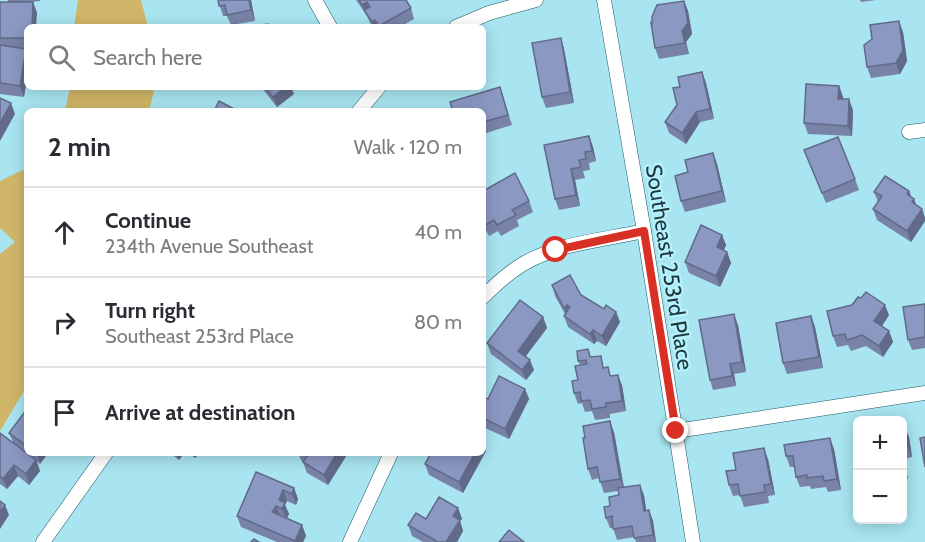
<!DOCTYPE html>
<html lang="en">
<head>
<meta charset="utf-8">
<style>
	:root { --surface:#fff; --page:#f7f7f7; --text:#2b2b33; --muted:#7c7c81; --line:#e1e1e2 }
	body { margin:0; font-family:Cabin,sans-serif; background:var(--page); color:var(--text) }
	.controls { position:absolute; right:18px; bottom:18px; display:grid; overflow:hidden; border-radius:9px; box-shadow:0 3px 15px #0003 }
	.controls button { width:54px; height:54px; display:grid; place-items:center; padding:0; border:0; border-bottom:2px solid var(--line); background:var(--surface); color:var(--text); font:30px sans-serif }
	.stop { position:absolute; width:18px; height:18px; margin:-14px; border:4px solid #d93025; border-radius:50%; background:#fff }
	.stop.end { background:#d93025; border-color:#fff; box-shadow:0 2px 6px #0008 }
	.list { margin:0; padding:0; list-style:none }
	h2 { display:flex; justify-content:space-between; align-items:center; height:78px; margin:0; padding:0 24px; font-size:26px }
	h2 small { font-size:20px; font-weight:400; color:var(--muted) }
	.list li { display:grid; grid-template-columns:39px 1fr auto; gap:18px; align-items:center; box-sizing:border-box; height:90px; padding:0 24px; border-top:2px solid var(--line) }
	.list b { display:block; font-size:22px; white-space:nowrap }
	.list p { margin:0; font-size:20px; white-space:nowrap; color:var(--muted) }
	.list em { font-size:20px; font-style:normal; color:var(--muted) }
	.icon { flex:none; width:33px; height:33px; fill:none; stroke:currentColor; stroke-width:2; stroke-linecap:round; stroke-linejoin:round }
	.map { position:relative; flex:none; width:925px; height:542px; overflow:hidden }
	.search { position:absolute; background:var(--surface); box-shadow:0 3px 15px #0003; left:24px; top:24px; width:462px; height:66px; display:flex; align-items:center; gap:15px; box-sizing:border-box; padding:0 21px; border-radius:9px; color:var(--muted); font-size:22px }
	.panel { position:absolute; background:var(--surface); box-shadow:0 3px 15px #0003; left:24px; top:108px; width:462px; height:348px; border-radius:9px }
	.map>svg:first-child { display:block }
	.green { fill:#d0b668 }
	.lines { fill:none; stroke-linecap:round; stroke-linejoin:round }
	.minor-casing { stroke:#1d5a65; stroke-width:15 }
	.minor { stroke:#fff; stroke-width:14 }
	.wall { fill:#7883a7 }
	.shaded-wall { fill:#616a88 }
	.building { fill:#8b98c2; stroke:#616a88; stroke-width:1.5 }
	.route { stroke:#d93025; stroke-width:8 }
	.labels { text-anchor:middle; stroke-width:4.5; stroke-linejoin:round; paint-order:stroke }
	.street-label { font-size:22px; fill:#1e373c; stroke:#b5f2fe }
</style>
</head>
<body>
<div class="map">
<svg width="925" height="542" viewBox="0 0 925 542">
	<rect width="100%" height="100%" fill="#a8e5f0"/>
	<g class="green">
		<path d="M78 0H141L148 27H74Z"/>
		<path d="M70 87H155L149 111H65Z"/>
		<path d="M27 168V386L0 431V254L15 242 0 228V181Z"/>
	</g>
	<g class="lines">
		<defs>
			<g id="minor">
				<path d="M315 0 330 27"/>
				<path d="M604 0 644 231 693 542"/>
				<path d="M456 27 489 13 536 0"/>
				<path d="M359 111 379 87"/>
				<path d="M909 132 925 130"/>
				<path d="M483 297C495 285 508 273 523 264 558 243 604 240 644 231"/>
				<path d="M676 431 925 393"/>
				<path d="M43 542 106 453"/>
				<path d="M350 542 391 453"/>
			</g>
		</defs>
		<use href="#minor" class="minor-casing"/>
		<use href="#minor" class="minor"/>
	</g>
	<g class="wall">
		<path d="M8 0H40V1L31 2H33L37 13 27 27V48H20L26 49 27 52V78L24 97 0 94V2H8Z"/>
		<path d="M218 0H251L255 21 231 25 227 16H223Z"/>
		<path d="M356 0H406L411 8 414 19 400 27H372L367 16Z"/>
		<path d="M860 0H876L861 2Z"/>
		<path d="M684 1 688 11 692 34 686 42 689 54 659 59 655 48 652 24Z"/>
		<path d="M903 32 907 61 900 74 871 78 867 67Z"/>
		<path d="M561 38 564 49 574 103 546 108 542 97Z"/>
		<path d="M702 72 706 83 714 119 700 122 686 144 669 133 665 122 677 105 680 87Z"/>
		<path d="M839 86 843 97V99L853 110 852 136 808 134 804 123Z"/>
		<path d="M261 87H291L294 94 277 107Z"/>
		<path d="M500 87 512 125 483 134V111Z"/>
		<path d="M589 136 593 147 596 161 589 163 590 170 583 171 585 178 575 180 580 206 559 210 555 199Z"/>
		<path d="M804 150 855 179 859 190 826 203Z"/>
		<path d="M713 153 717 164 726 202 685 212 681 201 688 172Z"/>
		<path d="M483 191 529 201 533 212 517 220 519 226 501 236 498 231 489 236 483 225Z"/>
		<path d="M909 191 911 197 914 199 916 205 922 209 925 218V221L911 242 877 220 873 209 878 202 874 192Z"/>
		<path d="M722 235 726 245 724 250 727 252 731 263 720 287 689 273 685 262Z"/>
		<path d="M552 285 581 295 604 309 616 312 620 322 606 346 597 341 594 344 568 327 564 316 565 314 555 296Z"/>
		<path d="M925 304V348L912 350 908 340Z"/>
		<path d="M889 315 882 326 889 331 893 342 883 357 866 346 851 351 848 345 837 347 833 336Z"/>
		<path d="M811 316 815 327 823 368 787 374 783 363Z"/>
		<path d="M543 317 547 328 526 356 534 370 526 380 491 354 487 343Z"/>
		<path d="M738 325 746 372 734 374 736 386 713 390 710 380Z"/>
		<path d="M591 357 605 368 611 376 622 385 626 411 610 414V418L595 420 592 411 585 412 582 403 578 404 574 393 578 380 580 365 578 361Z"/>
		<path d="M525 389 529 399 509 439 483 427V397L488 399Z"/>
		<path d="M27 409V453H48L40 464 37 461 40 471 29 485 18 476 7 489 0 484V433L13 442 9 433Z"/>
		<path d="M903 427 909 437 912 457 904 459 908 479 903 480Z"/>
		<path d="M614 432 624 487 644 495 646 511 649 510 653 521 656 542H636L634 537 617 540 613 528H610L606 518 610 506 619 495 618 491 604 493 599 478 592 480 588 469Z"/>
		<path d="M483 443 486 451 463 493 429 475 425 464 483 453Z"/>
		<path d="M834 449 841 490 828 492 826 487 811 489 810 486 800 487 796 477 795 467H790L786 456Z"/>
		<path d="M170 453H184L179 460Z"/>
		<path d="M188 453H199L195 458Z"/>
		<path d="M298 453H348L328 485 307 473 303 462 301 460Z"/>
		<path d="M768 459 775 495 768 496 769 503 744 507 740 495 733 496 729 485 736 470Z"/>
		<path d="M256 472 294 488 298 499 296 505 287 501 285 505 289 514 287 519 302 525 306 536 303 542H277L241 527 237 516Z"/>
		<path d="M458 508 462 519 460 521 463 531 457 542H423L412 536 408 525Z"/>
	</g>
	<g class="shaded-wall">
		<path d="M249 0H251L255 21 251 10Z"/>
		<path d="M684 1 688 11 692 34 686 42 689 54 685 43 682 31Z"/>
		<path d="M33 2 37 13 36 27H32Z"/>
		<path d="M367 2 370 13 364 10 366 16 362 5Z"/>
		<path d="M375 20 377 27H373L372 22Z"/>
		<path d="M899 21 903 32 907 61 900 74 896 63Z"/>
		<path d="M561 38 564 49 574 103 570 92Z"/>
		<path d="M26 49 27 52V78L24 97 20 86Z"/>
		<path d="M702 72 706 83 714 119 710 109Z"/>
		<path d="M839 86 843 97 842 110 838 99Z"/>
		<path d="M285 87H291L294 94 277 107 273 97Z"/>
		<path d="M849 99 853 110 852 136 848 126Z"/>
		<path d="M11 103 15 114 0 141V123Z"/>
		<path d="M696 112 700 122 686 144 682 133Z"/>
		<path d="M589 136 593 147 596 161 592 151Z"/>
		<path d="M713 153 717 164 726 202 722 191Z"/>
		<path d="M571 169 575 180 580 206 576 195Z"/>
		<path d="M909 191 913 201 914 199 918 210 916 213 907 194Z"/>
		<path d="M922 209 925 218V221L911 242 907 231Z"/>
		<path d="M722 235 726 245 721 258 717 247Z"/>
		<path d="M727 252 731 263 720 287 716 276Z"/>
		<path d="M567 305 571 316 568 319 564 308Z"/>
		<path d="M885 305 889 315 878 332 874 321Z"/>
		<path d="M616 312 620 322 606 346 602 336Z"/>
		<path d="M734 314 738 325 746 372 742 362Z"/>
		<path d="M811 316 815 327 823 368 819 357Z"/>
		<path d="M543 317 547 328 522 361 518 351Z"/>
		<path d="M593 330 597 341 594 344 590 334Z"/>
		<path d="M889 331 893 342 883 357 879 346Z"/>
		<path d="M530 360 534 370 526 380 522 370Z"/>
		<path d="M730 364 734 374 736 386 732 376Z"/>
		<path d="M618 375 622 385 626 411 622 401Z"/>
		<path d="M525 389 529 399 509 439 505 429Z"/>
		<path d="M610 421 614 432 624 490 620 479Z"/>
		<path d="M905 427 909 437 912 457 908 447Z"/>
		<path d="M830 438 834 449 841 490 837 479Z"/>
		<path d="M483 443 486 451 463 493 459 482 475 453H483Z"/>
		<path d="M764 448 768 459 775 495 771 484Z"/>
		<path d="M37 453H48L40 464Z"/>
		<path d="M176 453H184L179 460Z"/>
		<path d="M193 453H199L195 458Z"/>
		<path d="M337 453H348L328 485 324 475Z"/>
		<path d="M903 454 908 479 904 468Z"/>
		<path d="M36 460 40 471 29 485 26 474Z"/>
		<path d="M14 465 18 476 7 489 3 479Z"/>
		<path d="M640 485 644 495 648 522 644 511Z"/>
		<path d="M294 488 298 499 296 505 292 494Z"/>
		<path d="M283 490 287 501 285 505 289 514 286 519 279 500Z"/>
		<path d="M5 505 9 515 0 529V512Z"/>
		<path d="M276 506 280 516 272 512Z"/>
		<path d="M458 508 462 519 460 521 463 531 457 542H446L453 516Z"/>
		<path d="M649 510 653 521 656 542 653 535Z"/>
		<path d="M302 525 306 536 303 542H296L295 541Z"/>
	</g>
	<g class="building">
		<path d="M218 0H249L251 10 227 15 225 5 219 6Z"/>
		<path d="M359 0H406L411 8 379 26 375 20 372 22 364 10 370 7 367 2 362 5Z"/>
		<path d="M684 1 688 23 682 31 685 43 655 48 651 23 652 24V17L657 5Z"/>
		<path d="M0 2H33L32 27H27V38H0Z"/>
		<path d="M899 21 903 50 896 63 867 67 864 45 872 39 870 25Z"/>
		<path d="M268 24 269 27H249Z"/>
		<path d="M561 38 570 92 542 97 532 43Z"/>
		<path d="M0 45 26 49 20 86 0 83Z"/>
		<path d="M702 72 710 109 696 112 682 133 665 122 677 105 673 88 680 87 678 77Z"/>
		<path d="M806 84 839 86 838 99H849L848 126 804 123Z"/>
		<path d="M265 87H285L273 97Z"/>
		<path d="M500 87 508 115 483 122V111H453L450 102Z"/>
		<path d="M0 98 11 103 0 123Z"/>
		<path d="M219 101 238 111H214Z"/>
		<path d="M589 136 592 151 585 152 586 159 579 160 581 167 571 169 576 195 555 199 544 145Z"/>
		<path d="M838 137 855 179 822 193 804 150Z"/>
		<path d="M713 153 722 191 681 201 675 176 688 172 685 160Z"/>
		<path d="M515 173 529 201 512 210 516 215 497 225 494 220 485 225 483 221V191Z"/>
		<path d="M885 176 909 191 907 194 914 199 912 202 922 209 907 231 873 209 882 196 874 192Z"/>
		<path d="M701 225 722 235 717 247 727 252 716 276 685 262Z"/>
		<path d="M570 275 581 295 604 309 606 305 616 312 602 336 593 330 590 334 564 316 570 307 567 305 564 308 552 285Z"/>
		<path d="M866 292 885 305 874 321 889 331 879 346 862 335 847 340 845 334 833 336 827 311 852 305 858 297 861 298Z"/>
		<path d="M520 300 543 317 518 351 530 360 522 370 487 343Z"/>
		<path d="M925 304V337L908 340 903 307Z"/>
		<path d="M734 314 742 362 730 364 732 376 710 380 699 320Z"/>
		<path d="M811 316 819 357 783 363 776 323Z"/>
		<path d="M588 349 590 357 601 356 603 368 608 367 610 376 618 375 622 401 606 403V407L592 409 590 400 581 401 580 392 574 393 572 381 578 380 575 366 587 364 586 360 578 361 577 351Z"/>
		<path d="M499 376 525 389 505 429 483 418V397L488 399Z"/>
		<path d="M27 409V446L9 433Z"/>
		<path d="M610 421 620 479 600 482 597 467 588 469 583 438H585L583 426Z"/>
		<path d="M903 427H905L908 447 903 448Z"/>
		<path d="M0 433 36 460 26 474 14 465 3 479 0 476Z"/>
		<path d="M925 437V467L920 438Z"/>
		<path d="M830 438 837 479 824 481 823 476 807 478V475L796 477 793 456H786L784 445Z"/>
		<path d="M764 448 771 484 764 485 765 492 740 496 738 484 729 485 726 471 736 470 733 453Z"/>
		<path d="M303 453H337L324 475 303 462 307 456Z"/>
		<path d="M431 453H475L459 482 425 464Z"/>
		<path d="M256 472 294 488 292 494 283 490 279 500 285 503 282 509 276 506 272 512 302 525 295 541 237 516Z"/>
		<path d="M640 485 644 511 649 510 653 535 634 538 632 526 613 529 612 516 606 518 604 507 610 506 609 497 619 495 618 488Z"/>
		<path d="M439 497 458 508 453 516 460 520 446 542H438L408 525 416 513 426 519Z"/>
		<path d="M0 501 5 505 0 512Z"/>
		<path d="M509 530 524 542H499Z"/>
		<path d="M254 539 259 542H251Z"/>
	</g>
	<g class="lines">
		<path class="route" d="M556 250 644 231 676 431"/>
	</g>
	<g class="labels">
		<g class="street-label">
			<text transform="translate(670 267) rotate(81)" y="8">Southeast 253rd Place</text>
		</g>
	</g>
</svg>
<div class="controls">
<button>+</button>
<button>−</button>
</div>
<div class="stop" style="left:556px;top:250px"></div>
<div class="stop end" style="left:676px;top:431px"></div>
<div class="search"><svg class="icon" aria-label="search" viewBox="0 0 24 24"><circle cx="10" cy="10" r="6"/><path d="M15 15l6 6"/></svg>Search here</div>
<section class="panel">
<h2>2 min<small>Walk · 120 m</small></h2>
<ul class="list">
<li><svg class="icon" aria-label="ahead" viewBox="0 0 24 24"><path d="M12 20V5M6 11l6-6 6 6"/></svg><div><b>Continue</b><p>234th Avenue Southeast</p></div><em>40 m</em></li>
<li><svg class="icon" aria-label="right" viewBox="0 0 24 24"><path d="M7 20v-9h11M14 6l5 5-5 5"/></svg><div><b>Turn right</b><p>Southeast 253rd Place</p></div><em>80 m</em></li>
<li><svg class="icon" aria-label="arrive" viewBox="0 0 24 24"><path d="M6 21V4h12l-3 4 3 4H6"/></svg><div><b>Arrive at destination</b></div></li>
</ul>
</section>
</div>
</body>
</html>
